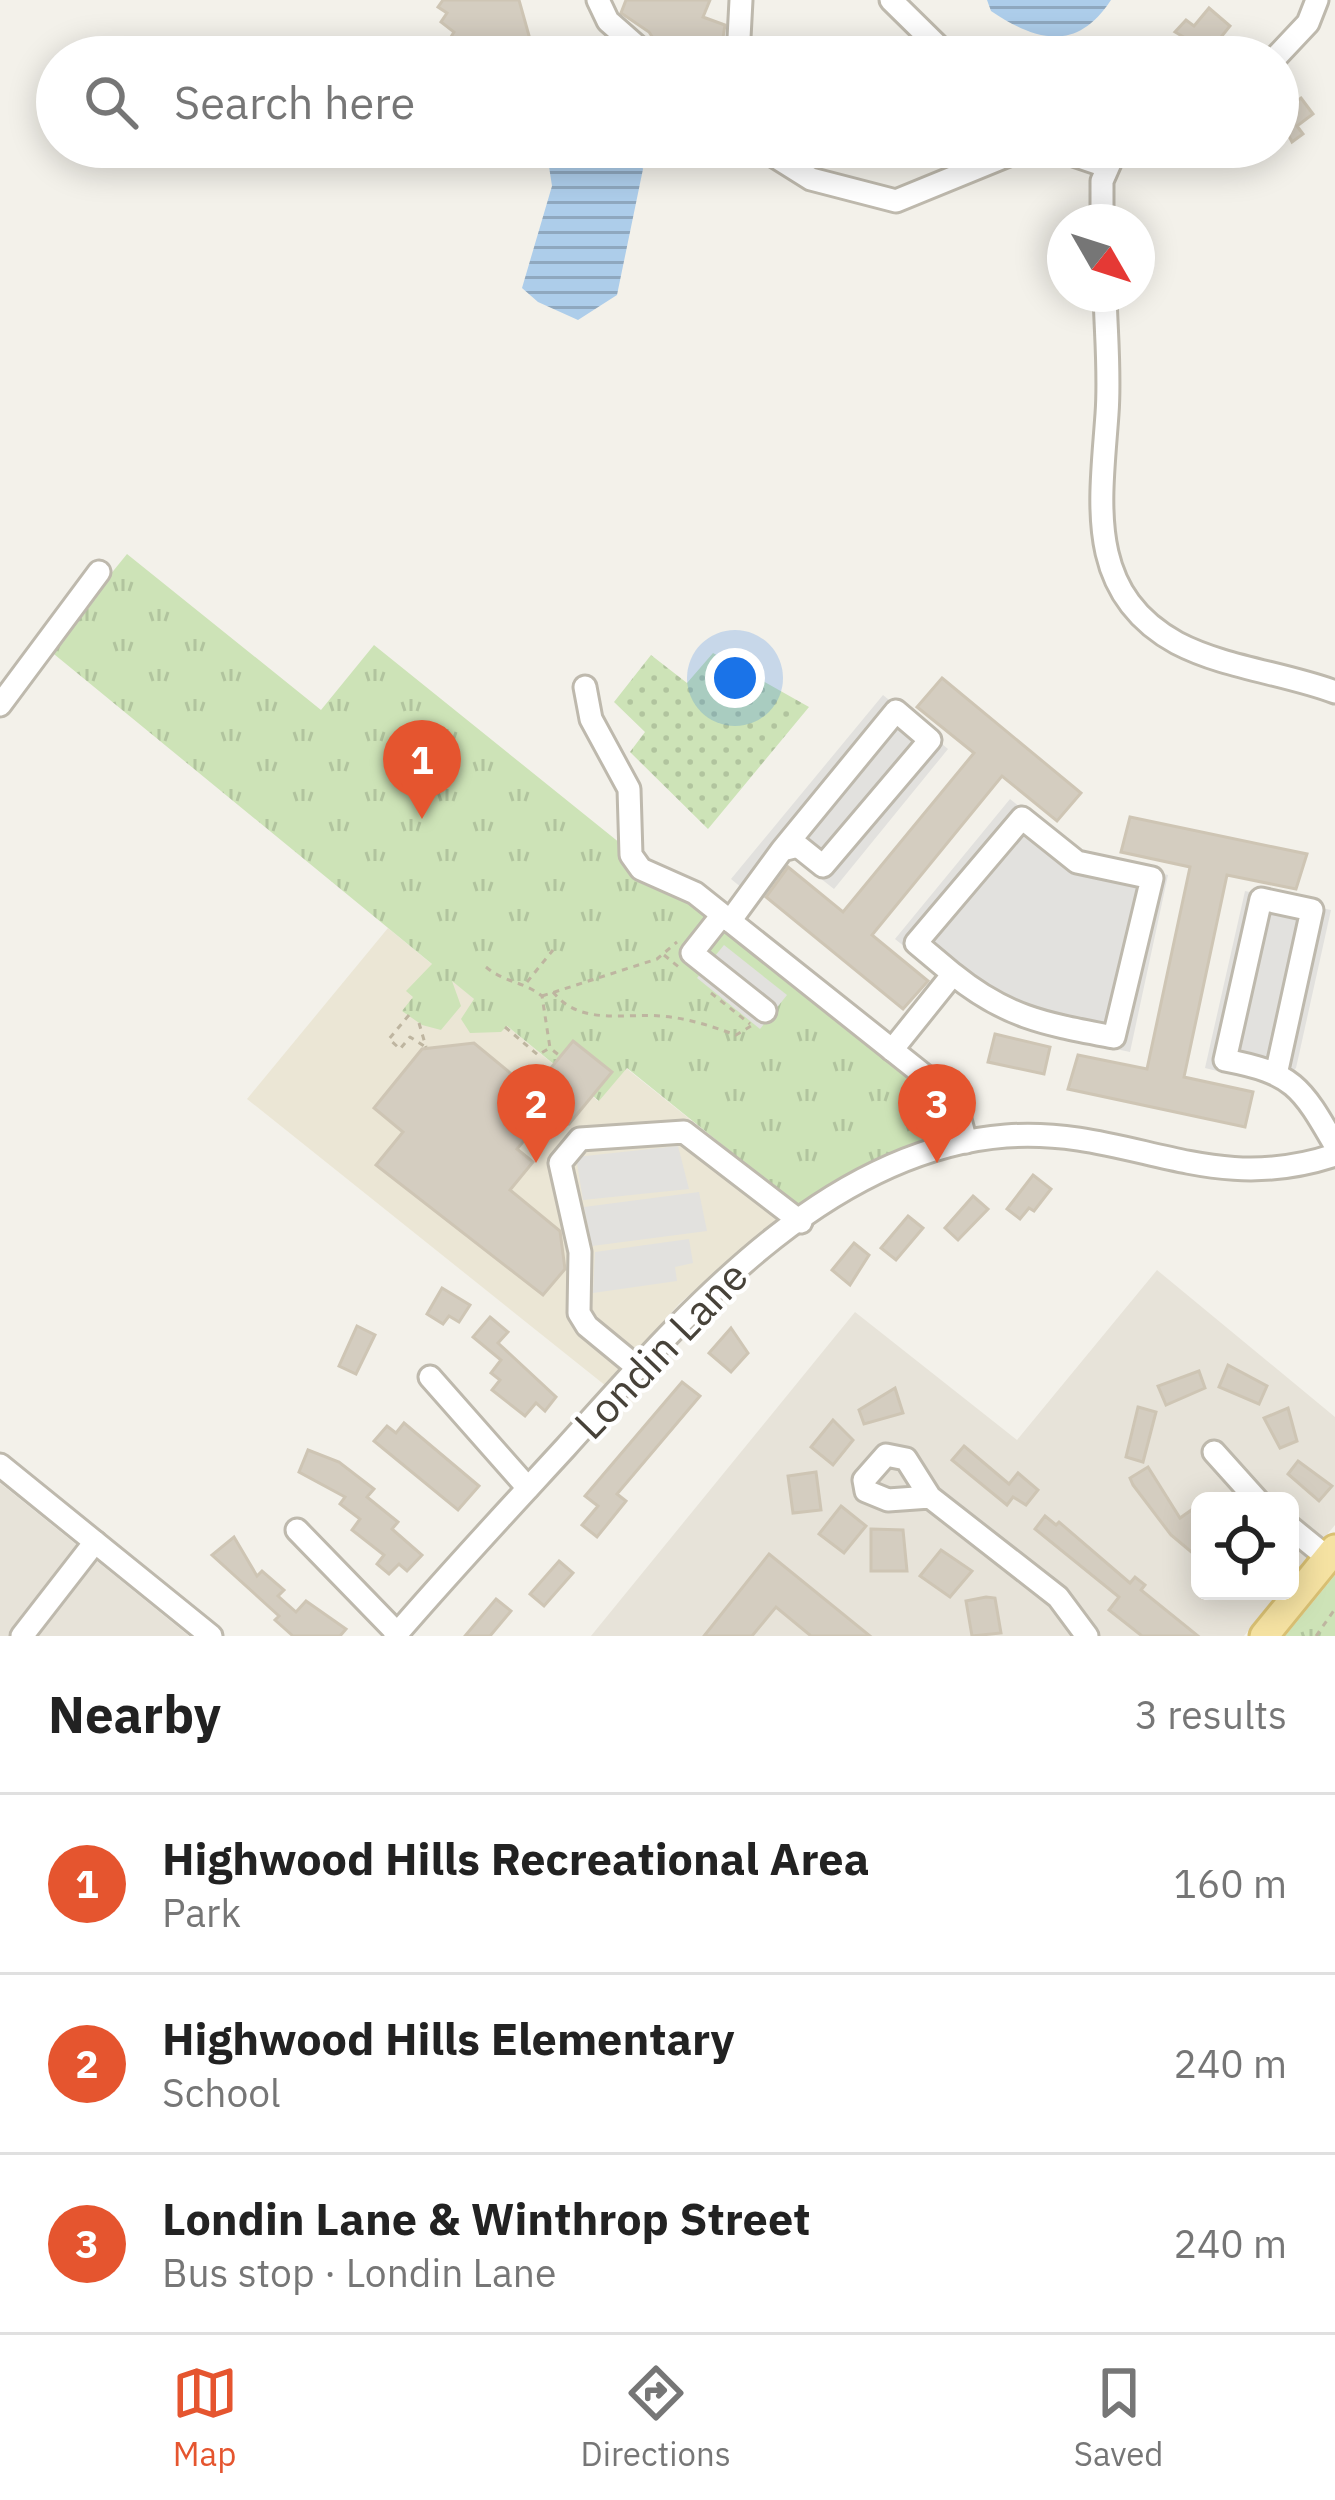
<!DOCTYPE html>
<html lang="en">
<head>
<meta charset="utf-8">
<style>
	:root { --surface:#fff; --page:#f6f6f6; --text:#222; --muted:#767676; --line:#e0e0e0; --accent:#e5552f }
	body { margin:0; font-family:"IBM Plex Sans",sans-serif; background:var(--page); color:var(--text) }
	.controls { position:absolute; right:36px; bottom:36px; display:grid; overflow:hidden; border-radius:18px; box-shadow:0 6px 30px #0003 }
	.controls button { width:108px; height:108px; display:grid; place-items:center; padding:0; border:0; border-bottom:3px solid var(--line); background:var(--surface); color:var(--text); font:60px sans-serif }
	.compass { position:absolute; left:1047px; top:204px; width:108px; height:108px; border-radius:50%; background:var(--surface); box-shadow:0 6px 30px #0003; rotate:129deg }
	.you { position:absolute; left:735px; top:678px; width:42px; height:42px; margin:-30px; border:9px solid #fff; border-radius:50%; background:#1a73e8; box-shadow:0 0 0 18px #1a73e833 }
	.badge { display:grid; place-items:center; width:78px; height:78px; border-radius:50%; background:var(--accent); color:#fff; font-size:39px; font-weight:700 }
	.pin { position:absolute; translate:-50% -99px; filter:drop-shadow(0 3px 6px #0008) }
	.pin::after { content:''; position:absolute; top:63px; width:42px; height:36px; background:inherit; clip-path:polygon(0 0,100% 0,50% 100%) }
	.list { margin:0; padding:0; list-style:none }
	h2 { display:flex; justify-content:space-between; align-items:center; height:156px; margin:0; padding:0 48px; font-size:51px }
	h2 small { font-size:39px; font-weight:400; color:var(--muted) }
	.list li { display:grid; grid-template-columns:78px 1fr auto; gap:36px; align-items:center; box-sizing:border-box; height:180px; padding:0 48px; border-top:3px solid var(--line) }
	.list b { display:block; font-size:45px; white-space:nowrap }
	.list p { margin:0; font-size:39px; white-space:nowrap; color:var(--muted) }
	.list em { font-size:39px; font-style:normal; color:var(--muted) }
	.icon { flex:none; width:66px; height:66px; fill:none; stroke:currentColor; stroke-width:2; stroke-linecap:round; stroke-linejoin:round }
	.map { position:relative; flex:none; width:1335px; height:1636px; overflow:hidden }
	.search { position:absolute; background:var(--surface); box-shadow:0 6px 30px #0003; left:36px; right:36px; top:36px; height:132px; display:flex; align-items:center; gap:30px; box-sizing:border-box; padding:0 42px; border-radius:66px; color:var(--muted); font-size:45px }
	.sheet { height:696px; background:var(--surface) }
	nav { display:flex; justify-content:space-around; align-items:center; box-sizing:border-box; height:168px; border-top:3px solid var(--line); background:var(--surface); font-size:33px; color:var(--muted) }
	nav a { display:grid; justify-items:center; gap:6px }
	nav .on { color:var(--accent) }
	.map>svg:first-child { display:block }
	.residential { fill:#e7e3d9 }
	.education { fill:#ebe6d5 }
	.park { fill:url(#park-tufts) }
	.garden { fill:url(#garden-dots) }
	.parking { fill:#e2e1de }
	.water { fill:url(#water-rules) }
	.building { fill:#d4cdc0; stroke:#cec5b4; stroke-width:3 }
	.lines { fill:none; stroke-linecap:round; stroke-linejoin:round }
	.minor-casing { stroke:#beb9ad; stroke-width:27 }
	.major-casing { stroke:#d9c073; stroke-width:33 }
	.path { stroke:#beb5a0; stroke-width:3; stroke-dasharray:6 6; stroke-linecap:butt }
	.minor { stroke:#fff; stroke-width:21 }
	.major { stroke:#f5e2a2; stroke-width:27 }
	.labels { text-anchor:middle; stroke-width:9; stroke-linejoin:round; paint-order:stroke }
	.street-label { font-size:42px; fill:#474239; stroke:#fff }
</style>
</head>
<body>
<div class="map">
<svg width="1335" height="1636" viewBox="0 0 1335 1636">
	<defs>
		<pattern id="park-tufts" width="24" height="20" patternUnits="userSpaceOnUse" patternTransform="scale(3)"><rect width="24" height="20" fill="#cde3b7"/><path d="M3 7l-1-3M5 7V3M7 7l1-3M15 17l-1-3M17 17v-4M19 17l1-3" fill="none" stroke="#b1c49e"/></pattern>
		<pattern id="garden-dots" width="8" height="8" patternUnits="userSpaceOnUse" patternTransform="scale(3)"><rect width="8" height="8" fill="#cde3b7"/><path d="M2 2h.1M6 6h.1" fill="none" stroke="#b1c49e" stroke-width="1.8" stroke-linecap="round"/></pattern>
		<pattern id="water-rules" width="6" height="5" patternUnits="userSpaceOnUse" patternTransform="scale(3)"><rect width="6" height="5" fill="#adcdea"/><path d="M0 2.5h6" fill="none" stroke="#8fa8bf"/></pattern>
	</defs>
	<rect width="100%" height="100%" fill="#f3f1ea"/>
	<g class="residential">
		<path d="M1157 1270 1335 1417V1525L1290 1579V1501H1200V1591H1281L1244 1636H591L855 1312 1017 1440Z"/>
		<path d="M0 1483 114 1575 189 1636H0Z"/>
	</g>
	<path class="education" d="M388 928 598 1101 626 1068 803 1210 740 1251 679 1304 606 1386 247 1099Z"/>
	<g class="park">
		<path d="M127 554 321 710 374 645 939 1100 950 1115 948 1132 888 1158 803 1210 627 1068 599 1101 507 1026 501 1032 470 1033 461 1019 474 999 452 981 461 1006 441 1030 422 1025 402 1011 413 997 406 991 432 964 49 650Z"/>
		<path d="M1335 1575V1636H1285Z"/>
	</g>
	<path class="garden" d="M713 653 809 707 708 829 630 752 645 732 614 702 651 655 687 683Z"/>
	<g class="parking">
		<path d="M883 695 948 749 834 889 788 853 753 897 731 879Z"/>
		<path d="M1010 799 1074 851 1168 875 1130 1052 1022 1029 986 1012 895 939Z"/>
		<path d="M1245 891 1331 910 1296 1068 1278 1086 1205 1068Z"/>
		<path d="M724 945 787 995 760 1029 697 978Z"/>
		<path d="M678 1146 689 1189 583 1200 576 1157Z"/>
		<path d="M699 1192 707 1231 592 1246 584 1207Z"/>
		<path d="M689 1239 693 1263 675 1267 677 1281 593 1293 595 1252Z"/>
	</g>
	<g class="water">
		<path d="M987 0H1111C1077 52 1037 42 991 11Z"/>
		<path d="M546 147H634L643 169 617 295 578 320 538 302 522 288 552 186Z"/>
	</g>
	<g class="building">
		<path d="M443 0H519L535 57H449L454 50 446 45 454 32 441 22 447 13 438 7Z"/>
		<path d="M626 0H710L703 17 725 25 720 57 663 53 649 32 621 13Z"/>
		<path d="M1209 8 1230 26 1209 52 1175 32 1186 20 1194 26Z"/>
		<path d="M1301 98 1313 114 1297 126 1303 134 1292 142 1278 115Z"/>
		<path d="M942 678 1081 793 1057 821 1002 776 872 935 928 981 903 1009 766 897 788 867 843 912 974 753 917 707Z"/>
		<path d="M1130 817 1307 854 1296 889 1227 875 1184 1077 1253 1092 1245 1127 1068 1089 1078 1055 1147 1069 1190 867 1121 852Z"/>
		<path d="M995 1034 1050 1047 1044 1074 988 1062Z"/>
		<path d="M573 1041 612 1072 569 1124 537 1125 517 1149 533 1162 510 1190 560 1231 565 1269 543 1295 376 1165 403 1132 374 1108 422 1049 474 1043 532 1091Z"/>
		<path d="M1033 1175 1051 1189 1034 1211 1029 1208 1020 1219 1007 1209Z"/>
		<path d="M973 1196 988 1209 958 1240 945 1228Z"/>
		<path d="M908 1216 923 1228 896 1260 881 1248Z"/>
		<path d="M854 1243 869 1255 850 1285 832 1270Z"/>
		<path d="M442 1288 470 1305 459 1322 449 1316 443 1324 427 1314Z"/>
		<path d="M490 1317 508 1332 498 1343 556 1397 545 1411 536 1403 525 1416 492 1390 500 1380 491 1373 501 1360 473 1337Z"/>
		<path d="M357 1326 375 1335 356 1374 339 1366Z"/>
		<path d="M731 1328 748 1353 731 1372 709 1353Z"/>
		<path d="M1228 1365 1267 1386 1259 1404 1219 1387Z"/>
		<path d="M1199 1371 1205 1388 1166 1405 1158 1386Z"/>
		<path d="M682 1382 700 1396 617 1494 626 1501 597 1537 582 1525 598 1506 585 1496Z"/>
		<path d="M895 1388 903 1413 864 1424 859 1410Z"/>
		<path d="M1138 1407 1156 1412 1143 1462 1126 1457Z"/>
		<path d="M1288 1408 1297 1441 1280 1448 1264 1418Z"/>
		<path d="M833 1420 853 1440 833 1465 811 1447Z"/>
		<path d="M404 1423 479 1486 458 1510 374 1441 387 1426 396 1433Z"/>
		<path d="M964 1446 1009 1484 1018 1473 1038 1490 1026 1505 1013 1497 1007 1505 952 1460Z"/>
		<path d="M308 1450 339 1462 374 1489 367 1497 398 1522 392 1529 422 1555 407 1571 399 1564 389 1574 377 1564 384 1555 352 1530 360 1519 340 1504 345 1497 299 1472Z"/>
		<path d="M1298 1461 1332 1486 1319 1501 1288 1474Z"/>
		<path d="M1148 1467 1180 1518 1200 1504V1548L1195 1555 1171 1535 1133 1485 1130 1478Z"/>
		<path d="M816 1472 821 1510 793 1513 788 1476Z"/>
		<path d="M841 1506 866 1526 844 1553 819 1534Z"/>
		<path d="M1045 1516 1056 1525 1059 1522 1130 1583 1135 1577 1145 1585 1141 1590 1198 1636H1142L1109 1610 1119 1597 1035 1529Z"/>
		<path d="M871 1529 903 1530 907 1571H871Z"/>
		<path d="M234 1537 257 1576 262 1571 284 1590 278 1596 296 1612 306 1601 346 1629 340 1636H293L275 1620 279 1616 212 1555Z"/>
		<path d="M941 1550 972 1571 950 1597 920 1576Z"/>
		<path d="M769 1554 870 1636H811L776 1607 752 1636H704Z"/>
		<path d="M559 1561 573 1573 544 1606 530 1594Z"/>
		<path d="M986 1597 995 1598 1001 1633 972 1636 966 1601Z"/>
		<path d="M496 1599 511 1611 490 1636H465Z"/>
	</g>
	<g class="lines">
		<defs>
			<g id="minor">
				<path d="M598 0 608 21 649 57"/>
				<path d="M891 0 949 57"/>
				<path d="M738 57 741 0"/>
				<path d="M1276 57 1308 23 1317 0"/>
				<path d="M760 147 811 179 896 201 1028 147"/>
				<path d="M1050 147 1106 166"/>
				<path d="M1102 222V181L1117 147"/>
				<path d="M1105 294C1106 334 1110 374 1107 414 1101 501 1084 592 1177 643 1225 668 1284 673 1335 692"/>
				<path d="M585 687 591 719 629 789 631 855 641 869 695 893 945 1092 957 1108 966 1142"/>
				<path d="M0 705 99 572"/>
				<path d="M722 915 692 953 765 1011"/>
				<path d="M730 921 782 850 798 846 823 866 930 740 896 711 782 850"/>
				<path d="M892 1050 953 974 916 943 1022 818 1077 862 1152 878 1114 1037C1046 1024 1007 1018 953 974"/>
				<path d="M1277 1070 1312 910 1261 899 1225 1060C1293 1073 1301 1086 1335 1145"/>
				<path d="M638 1368 587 1326 579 1313 580 1252 560 1163 580 1139 684 1132 801 1222"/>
				<path d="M430 1377 528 1488"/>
				<path d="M1214 1452 1258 1501"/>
				<path d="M0 1465 211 1636"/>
				<path d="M930 1497 888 1500 866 1491 864 1480 886 1455 906 1459 930 1497 1058 1597 1087 1636"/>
				<path d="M1290 1527 1328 1558"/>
				<path d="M297 1530 397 1633"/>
				<path d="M22 1636 95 1542"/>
				<path d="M395 1636C450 1572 508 1510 565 1448 680 1321 822 1150 1006 1136 1130 1127 1207 1198 1335 1155"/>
			</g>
			<path id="major" d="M1264 1636 1335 1549"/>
		</defs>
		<use href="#minor" class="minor-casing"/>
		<use href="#major" class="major-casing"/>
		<g class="path">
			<path d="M664 955 680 968"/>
			<path d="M486 967C505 983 523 981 542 996L550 1048 560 1056"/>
			<path d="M527 982 553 950"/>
			<path d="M553 992C580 1026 623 1013 661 1016 687 1018 711 1026 736 1035L751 1026"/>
			<path d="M711 993 750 1024"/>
			<path d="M542 996 657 959 677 942"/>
			<path d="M409 1015 389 1039 400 1049 410 1037 427 1048"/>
			<path d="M419 1023 426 1047"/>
			<path d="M505 1027 538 1055 548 1049"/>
			<path d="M1316 1636 1335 1609"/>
		</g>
		<use href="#minor" class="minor"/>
		<use href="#major" class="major"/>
	</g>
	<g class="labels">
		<g class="street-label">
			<text transform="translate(661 1350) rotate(-46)" y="15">Londin Lane</text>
		</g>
	</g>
</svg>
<div class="controls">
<button><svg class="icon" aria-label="locate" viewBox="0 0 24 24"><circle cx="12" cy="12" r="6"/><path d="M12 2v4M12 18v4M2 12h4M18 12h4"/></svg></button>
</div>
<svg class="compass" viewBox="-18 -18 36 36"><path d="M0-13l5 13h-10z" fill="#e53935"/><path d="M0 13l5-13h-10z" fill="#767676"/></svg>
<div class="you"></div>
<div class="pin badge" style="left:422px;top:819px">1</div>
<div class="pin badge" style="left:536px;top:1163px">2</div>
<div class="pin badge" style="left:937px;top:1163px">3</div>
<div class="search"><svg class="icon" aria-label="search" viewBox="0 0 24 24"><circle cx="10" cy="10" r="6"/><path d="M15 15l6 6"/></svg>Search here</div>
</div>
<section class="sheet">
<h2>Nearby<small>3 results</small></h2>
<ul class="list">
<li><span class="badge">1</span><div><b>Highwood Hills Recreational Area</b><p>Park</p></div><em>160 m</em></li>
<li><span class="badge">2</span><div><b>Highwood Hills Elementary</b><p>School</p></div><em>240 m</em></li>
<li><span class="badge">3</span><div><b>Londin Lane &amp; Winthrop Street</b><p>Bus stop · Londin Lane</p></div><em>240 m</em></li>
</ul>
</section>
<nav>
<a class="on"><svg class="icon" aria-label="map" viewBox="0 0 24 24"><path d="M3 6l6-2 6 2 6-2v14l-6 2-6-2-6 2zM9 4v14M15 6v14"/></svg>Map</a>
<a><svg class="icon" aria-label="directions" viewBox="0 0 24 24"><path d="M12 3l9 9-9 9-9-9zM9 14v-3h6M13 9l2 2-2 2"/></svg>Directions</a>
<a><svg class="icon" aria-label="saved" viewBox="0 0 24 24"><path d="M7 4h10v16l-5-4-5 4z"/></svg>Saved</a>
</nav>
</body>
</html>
